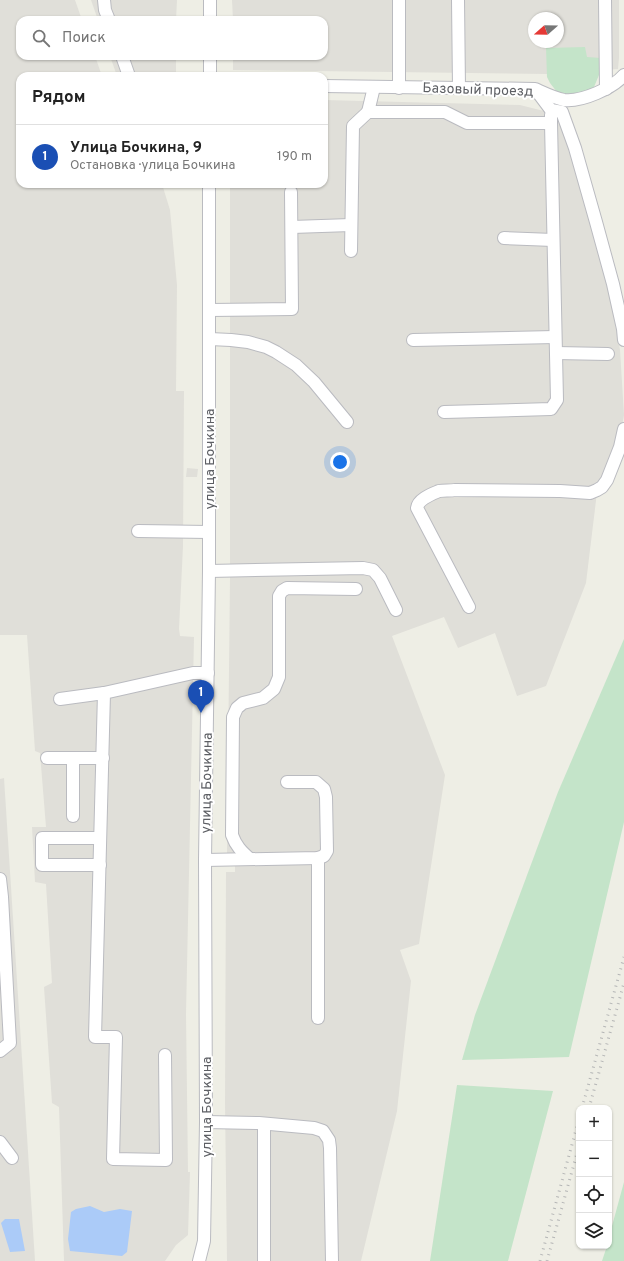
<!DOCTYPE html>
<html lang="ru">
<head>
<meta charset="utf-8">
<style>
	:root { --surface:#fff; --page:#f2f2f2; --text:#222; --muted:#767676; --line:#e0e0e0; --accent:#dc633d }
	body { margin:0; font-family:Overpass,sans-serif; background:var(--page); color:var(--text) }
	.controls { position:absolute; right:12px; bottom:12px; display:grid; overflow:hidden; border-radius:8px; box-shadow:0 1px 3px #0004 }
	.controls button { width:36px; height:36px; display:grid; place-items:center; padding:0; border:0; border-bottom:1px solid var(--line); background:var(--surface); color:var(--text); font:20px sans-serif }
	.compass { position:absolute; left:528px; top:12px; width:36px; height:36px; border-radius:50%; background:var(--surface); box-shadow:0 1px 3px #0004; rotate:250deg }
	.you { position:absolute; left:340px; top:462px; width:14px; height:14px; margin:-10px; border:3px solid #fff; border-radius:50%; background:#1a73e8; box-shadow:0 0 0 6px #1a73e833 }
	.badge { display:grid; place-items:center; width:26px; height:26px; border-radius:50%; background:var(--accent); color:#fff; font-size:13px; font-weight:700 }
	.pin { position:absolute; translate:-50% -33px; filter:drop-shadow(0 1px 2px #0008) }
	.pin::after { content:''; position:absolute; top:21px; width:14px; height:12px; background:inherit; clip-path:polygon(0 0,100% 0,50% 100%) }
	.list { margin:0; padding:0; list-style:none }
	h2 { display:flex; justify-content:space-between; align-items:center; height:52px; margin:0; padding:0 16px; font-size:17px }
	h2 small { font-size:13px; font-weight:400; color:var(--muted) }
	.list li { display:grid; grid-template-columns:26px 1fr auto; gap:12px; align-items:center; box-sizing:border-box; height:64px; padding:0 16px; border-top:1px solid var(--line) }
	.list b { display:block; font-size:15px; white-space:nowrap }
	.list p { margin:0; font-size:13px; white-space:nowrap; color:var(--muted) }
	.list em { font-size:13px; font-style:normal; color:var(--muted) }
	.icon { flex:none; width:22px; height:22px; fill:none; stroke:currentColor; stroke-width:2; stroke-linecap:round; stroke-linejoin:round }
	.map { position:relative; flex:none; width:624px; height:1261px; overflow:hidden }
	.search { position:absolute; background:var(--surface); box-shadow:0 1px 3px #0004; left:16px; top:16px; width:312px; height:44px; display:flex; align-items:center; gap:10px; box-sizing:border-box; padding:0 14px; border-radius:12px; color:var(--muted); font-size:15px }
	.panel { position:absolute; background:var(--surface); box-shadow:0 1px 3px #0004; left:16px; top:72px; width:312px; height:116px; border-radius:12px }
	.map>svg:first-child { display:block }
	.industrial { fill:#e0dfd9; fill-rule:evenodd }
	.green { fill:#c4e4c9 }
	.water { fill:#abcbf8 }
	.lines { fill:none; stroke-linecap:round; stroke-linejoin:round }
	.minor-casing { stroke:#babbc0; stroke-width:14 }
	.minor { stroke:#fff; stroke-width:12 }
	.rail { stroke:#b5b6b6; stroke-width:3; stroke-dasharray:1 5; stroke-linecap:butt }
	.labels { text-anchor:middle; stroke-width:4; stroke-linejoin:round; paint-order:stroke }
	.street-label { font-size:14px; fill:#5d5f64; stroke:#fff }
</style>
</head>
<body>
<div class="map">
<svg width="624" height="1261" viewBox="0 0 624 1261">
	<rect width="100%" height="100%" fill="#eeeee5"/>
	<g class="industrial">
		<path d="M0 0H75L82 20H20V56H95L102 76H20V184H162L170 210 177 285 176 391H184L183 546 179 629 180 636 194 637 186 1014 188 1172H190L188 1235 176 1245 165 1261H64L59 1107 52 1103 44 987 52 983 46 884 35 882 32 827H46L40 753 35 751 27 635H0Z"/>
		<path d="M91 0H177L176 20H98Z"/>
		<path d="M232 0H619V58L618 69 546 74 233 70V56H324V20H233ZM534 18H558V42H534Z"/>
		<path d="M110 56H176V76H117Z"/>
		<path d="M324 100 520 105 560 115 573 154 611 302 620 350 624 415 622 426 615 447 598 484 586 583 546 686 517 696 495 633 458 648 444 617 392 636 445 775 419 944 400 950 411 981 397 1111 361 1261H227L225 1103 226 872H235V854H227L230 578V184H324Z"/>
		<path d="M187 468 198 469 197 477H186Z"/>
		<path d="M4 778 35 1261H0V779Z"/>
	</g>
	<g class="green">
		<path d="M585 47 587 57 601 58 599 75 594 87 590 90 570 96 557 92 550 83 547 77 546 48Z"/>
		<path d="M624 639V822L569 1057 462 1060 475 1015 558 792Z"/>
		<path d="M457 1085 553 1091 508 1261H430Z"/>
		<path d="M624 1182V1261H602L607 1246H609V1237Z"/>
	</g>
	<g class="water">
		<path d="M90 1206 104 1212 120 1209 132 1211 127 1252 122 1256 70 1251 68 1239 71 1212 76 1209Z"/>
		<path d="M5 1219H19L25 1251 10 1252 1 1223Z"/>
	</g>
	<g class="lines">
		<defs>
			<g id="minor">
				<path d="M104 0 105 10 109 20"/>
				<path d="M458 0 459 88"/>
				<path d="M605 0 606 89"/>
				<path d="M210 20V0"/>
				<path d="M122 56 129 76"/>
				<path d="M210 56V76"/>
				<path d="M324 86 535 89C544 93 554 98 564 100 582 102 613 88 624 75"/>
				<path d="M374 87 368 112H445L467 123H551V115"/>
				<path d="M399 88V0"/>
				<path d="M536 90 551 110 562 112 575 148 596 222 613 284 623 329 624 340"/>
				<path d="M292 227 351 225"/>
				<path d="M504 238 553 240"/>
				<path d="M351 251 353 126 368 112"/>
				<path d="M209 310 292 309 291 192"/>
				<path d="M210 339 231 340 248 342 266 347 276 352 296 365 314 382 347 422"/>
				<path d="M413 340 555 337"/>
				<path d="M556 353 608 354"/>
				<path d="M444 412 551 409 557 400 551 123"/>
				<path d="M138 531 209 532"/>
				<path d="M209 571 363 568 373 570 380 578 396 610"/>
				<path d="M469 607 417 508C418 499 432 494 439 491 444 490 450 491 455 490L560 491 590 493 597 490 602 487 607 480 620 447 624 429"/>
				<path d="M60 699 104 693"/>
				<path d="M47 758H103"/>
				<path d="M73 816V758"/>
				<path d="M250 859C241 851 236 846 232 835L233 717 237 708 243 703 263 698 274 689 279 677V596L282 591 287 588 356 589"/>
				<path d="M205 860 318 858 324 856 327 851 326 797 324 789 316 782H287"/>
				<path d="M100 865H42V838H100"/>
				<path d="M0 879 2 897 10 1043 0 1051"/>
				<path d="M318 1018V858"/>
				<path d="M165 1055 166 1160 113 1159 116 1037H95L104 693 193 673H208"/>
				<path d="M206 1122 259 1123 314 1128 323 1131 329 1140 330 1148 332 1261"/>
				<path d="M264 1124V1261"/>
				<path d="M0 1142 12 1158"/>
				<path d="M199 1261 204 1241 206 1122 205 860 209 571V184"/>
			</g>
		</defs>
		<use href="#minor" class="minor-casing"/>
		<use href="#minor" class="minor"/>
		<g class="rail">
			<path d="M582 1108 624 957"/>
			<path d="M589 1108 624 983"/>
			<path d="M540 1261 579 1119"/>
			<path d="M547 1261 579 1146"/>
		</g>
	</g>
	<g class="labels">
		<g class="street-label">
			<text transform="translate(478 89) rotate(2)" y="5">Базовый проезд</text>
			<text transform="translate(209 459) rotate(-90)" y="5">улица Бочкина</text>
			<text transform="translate(206 783) rotate(-89)" y="5">улица Бочкина</text>
			<text transform="translate(206 1107) rotate(-90)" y="5">улица Бочкина</text>
		</g>
	</g>
</svg>
<div class="controls">
<button>+</button>
<button>−</button>
<button><svg class="icon" aria-label="locate" viewBox="0 0 24 24"><circle cx="12" cy="12" r="6"/><path d="M12 2v4M12 18v4M2 12h4M18 12h4"/></svg></button>
<button><svg class="icon" aria-label="layers" viewBox="0 0 24 24"><path d="M12 4l9 5-9 5-9-5zM3 14l9 5 9-5"/></svg></button>
</div>
<svg class="compass" viewBox="-18 -18 36 36"><path d="M0-13l5 13h-10z" fill="#e53935"/><path d="M0 13l5-13h-10z" fill="#767676"/></svg>
<div class="you"></div>
<div class="pin badge" style="left:201px;top:713px;background:#1a4fb4">1</div>
<div class="search"><svg class="icon" aria-label="search" viewBox="0 0 24 24"><circle cx="10" cy="10" r="6"/><path d="M15 15l6 6"/></svg>Поиск</div>
<section class="panel">
<h2>Рядом<small></small></h2>
<ul class="list">
<li><span class="badge" style="background:#1a4fb4">1</span><div><b>Улица Бочкина, 9</b><p>Остановка · улица Бочкина</p></div><em>190 m</em></li>
</ul>
</section>
</div>
</body>
</html>
